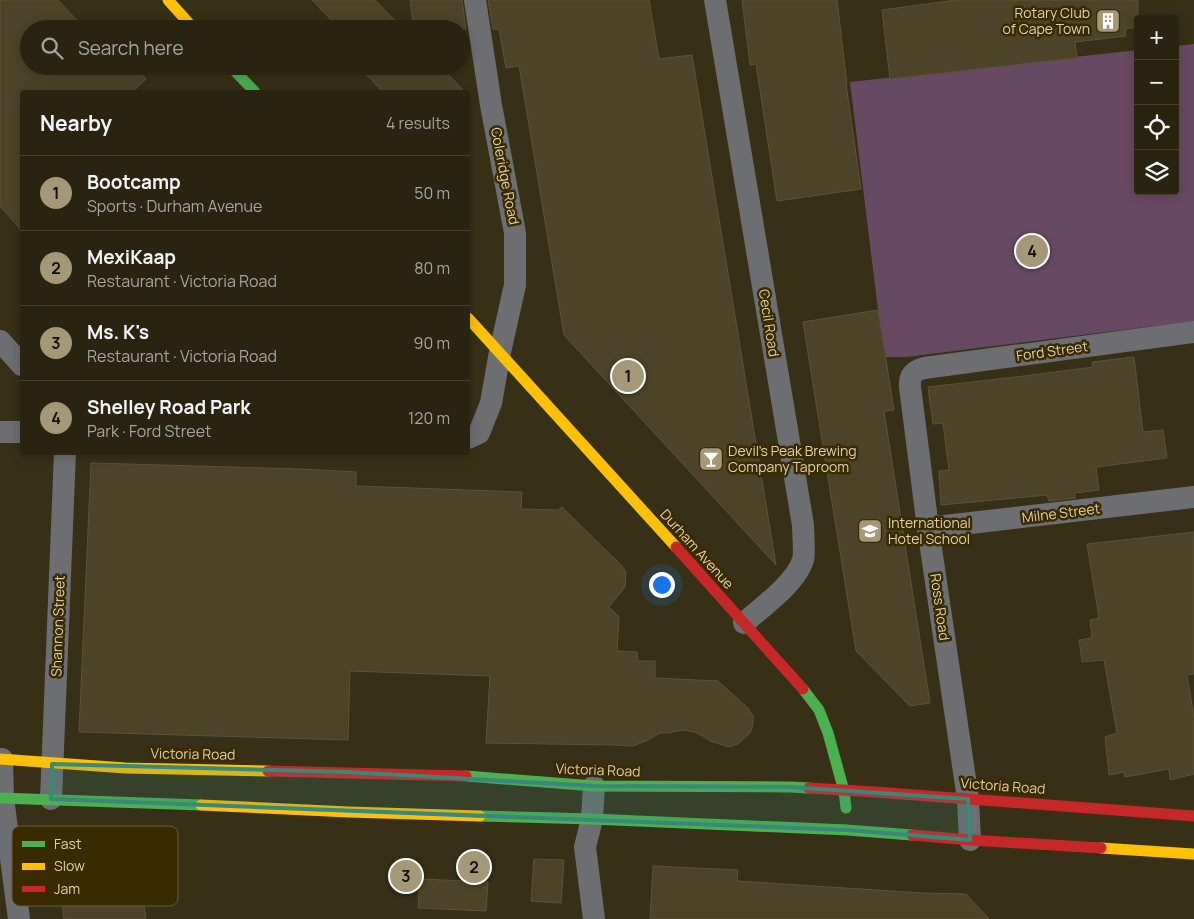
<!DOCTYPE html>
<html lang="en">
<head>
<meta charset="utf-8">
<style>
	:root { --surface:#292310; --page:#312b19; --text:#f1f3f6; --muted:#a5a49f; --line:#454030; --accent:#a59877 }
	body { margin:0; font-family:Manrope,sans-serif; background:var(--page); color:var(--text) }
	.controls { position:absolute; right:15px; top:15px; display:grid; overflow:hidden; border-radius:5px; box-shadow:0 2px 12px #0003 }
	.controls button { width:45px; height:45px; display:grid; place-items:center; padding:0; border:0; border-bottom:1px solid var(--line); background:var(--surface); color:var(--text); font:25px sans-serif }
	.you { position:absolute; left:661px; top:584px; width:18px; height:18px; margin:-12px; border:4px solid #fff; border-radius:50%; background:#1a73e8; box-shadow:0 0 0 8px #1a73e833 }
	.badge { display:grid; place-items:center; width:32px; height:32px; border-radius:50%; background:var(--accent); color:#111; font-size:16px; font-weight:700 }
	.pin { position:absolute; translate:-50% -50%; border:2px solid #fff; box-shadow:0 1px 5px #0006 }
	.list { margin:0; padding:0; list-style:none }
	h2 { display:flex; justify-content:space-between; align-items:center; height:65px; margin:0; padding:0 20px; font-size:21px }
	h2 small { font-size:16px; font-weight:400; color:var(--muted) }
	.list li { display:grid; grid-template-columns:32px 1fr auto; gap:15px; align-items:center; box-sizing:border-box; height:75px; padding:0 20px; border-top:1px solid var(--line) }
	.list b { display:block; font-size:19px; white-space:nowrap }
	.list p { margin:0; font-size:16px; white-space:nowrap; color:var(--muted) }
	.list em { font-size:16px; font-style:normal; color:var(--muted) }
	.icon { flex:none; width:28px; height:28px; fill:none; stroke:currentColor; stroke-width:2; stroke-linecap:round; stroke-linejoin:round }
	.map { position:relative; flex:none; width:1194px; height:919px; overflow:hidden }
	.search { position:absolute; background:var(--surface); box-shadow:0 2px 12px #0003; left:20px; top:20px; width:450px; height:55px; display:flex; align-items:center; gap:12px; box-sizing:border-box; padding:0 18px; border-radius:28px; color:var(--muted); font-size:19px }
	.panel { position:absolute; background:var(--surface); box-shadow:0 2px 12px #0003; left:20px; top:90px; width:450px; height:365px; border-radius:5px }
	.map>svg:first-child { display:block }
	.green { fill:#684963 }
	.building { fill:#4c4328; stroke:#5d5339 }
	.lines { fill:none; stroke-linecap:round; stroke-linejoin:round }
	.street { stroke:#6c6e71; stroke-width:22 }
	.fast { stroke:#4caf50; stroke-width:11 }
	.slow { stroke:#ffc107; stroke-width:11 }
	.jam { stroke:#c62828; stroke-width:11 }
	.marked { fill:#39887a; fill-opacity:0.2; stroke:#39887a; stroke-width:4; stroke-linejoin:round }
	.labels { text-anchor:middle; stroke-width:5; stroke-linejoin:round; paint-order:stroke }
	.poi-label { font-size:14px; fill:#e0d0ab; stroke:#3a2a00; text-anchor:start }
	.street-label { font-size:14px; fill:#e0d0ab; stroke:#3a2a00 }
	.key { fill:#3a2a00; stroke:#6c5c33; stroke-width:1 }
	.key-label { font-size:14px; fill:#e0d0ab }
</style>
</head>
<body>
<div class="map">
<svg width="1194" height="919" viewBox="0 0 1194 919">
	<rect width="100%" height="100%" fill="#372f16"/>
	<path class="green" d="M1194 44V321L906 357H886L878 310 850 82 1138 50V191H1175V46Z"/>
	<g class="building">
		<path d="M0 0H58L85 29H29V66H134L146 79 132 92H22V231L0 206Z"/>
		<path d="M312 0H375L403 29H340Z"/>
		<path d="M410 0H462L466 29H414Z"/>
		<path d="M488 0H649L659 59 692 55 776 565 564 335 519 66 506 68 499 29H493Z"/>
		<path d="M742 0H837L847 84H846L861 189 777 201 756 64 750 65Z"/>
		<path d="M956 0H1138V27L1125 29 1126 36 1075 42 1077 58 890 79 882 10Z"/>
		<path d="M369 66H440L465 92H383L363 71Z"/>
		<path d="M878 310 894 410 884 411 930 703 910 706 856 651 803 322Z"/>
		<path d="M1134 357 1143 432 1163 430 1167 458 1096 467 1099 490 1075 493V498L1049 501 1047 495 941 505 939 471 949 470 943 423 933 424 928 387 1024 376 1093 367 1092 362Z"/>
		<path d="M91 463 300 469 356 472V486L522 492 521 509 558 510 562 507 621 565 626 572 625 587 609 607 619 617 617 651 637 652 638 661H655V678L718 681 748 708 753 716V725L750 733 738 744 729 747 710 741 703 736 694 732 684 730 667 733H660L648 740 633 746 614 745 486 743 490 676 350 671 348 740 79 732Z"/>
		<path d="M1194 532V674L1187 675 1194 718V774L1170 780 1169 769 1125 777 1124 772 1109 775 1105 737 1117 733 1104 660 1082 662 1079 640 1092 638 1090 620 1099 618 1087 544Z"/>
		<path d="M136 852 146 919H64L56 864Z"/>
		<path d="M534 859 564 860 561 903 531 901Z"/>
		<path d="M653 866 738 870 737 881 923 893 966 894 989 919H650Z"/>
		<path d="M420 879 488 882 486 911 418 908Z"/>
	</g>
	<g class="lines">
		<g class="street">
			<path d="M715 0 803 525C803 534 805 553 803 560 796 583 762 607 744 623"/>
			<path d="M0 341 22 365"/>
			<path d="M0 432H22"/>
			<path d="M468 438 479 433 491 403 500 352 515 285V233L491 105 475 0"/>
			<path d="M928 528 1194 497"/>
			<path d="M2 759 3 798 19 919"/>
			<path d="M594 786 592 819 585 847 594 919"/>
			<path d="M51 799 65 452"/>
			<path d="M970 840 968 799 928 528 910 387C909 376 913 371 924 368L1194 332"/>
		</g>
		<g class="fast">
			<path d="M230 66 255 92"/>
			<path d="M803 689 819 710 828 733 844 791 846 808"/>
			<path d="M466 776 594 786 790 787 809 788"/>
			<path d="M0 798 201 805"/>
			<path d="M480 816 592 819 847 830 912 835"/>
		</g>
		<g class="slow">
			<path d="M168 0 194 29"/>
			<path d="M468 318 676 547"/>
			<path d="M0 759 125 768 268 771"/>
			<path d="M201 805 349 812 480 816"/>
			<path d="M1101 848 1194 854"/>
		</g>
		<g class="jam">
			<path d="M676 547 803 689"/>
			<path d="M268 771 466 776"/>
			<path d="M809 788 875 792 1194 816"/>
			<path d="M912 835 970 840 1101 848"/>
		</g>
	</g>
	<path class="marked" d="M52 764 348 772 594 786 790 787 968 799 970 840 847 830 51 799Z"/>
	<defs>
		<symbol id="building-square" viewBox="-11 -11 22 22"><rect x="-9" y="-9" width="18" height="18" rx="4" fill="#a59877" stroke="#3a2a00"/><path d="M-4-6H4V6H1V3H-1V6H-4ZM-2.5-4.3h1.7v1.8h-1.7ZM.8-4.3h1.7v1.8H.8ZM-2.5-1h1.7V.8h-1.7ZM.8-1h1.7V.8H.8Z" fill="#fff"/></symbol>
		<symbol id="bar-square" viewBox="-11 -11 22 22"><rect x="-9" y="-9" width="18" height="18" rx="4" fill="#a59877" stroke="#3a2a00"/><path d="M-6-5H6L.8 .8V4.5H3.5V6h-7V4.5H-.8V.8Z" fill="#fff"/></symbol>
		<symbol id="university-square" viewBox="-11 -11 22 22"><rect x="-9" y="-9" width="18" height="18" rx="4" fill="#a59877" stroke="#3a2a00"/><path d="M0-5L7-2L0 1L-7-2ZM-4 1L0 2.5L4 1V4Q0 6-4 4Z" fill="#fff"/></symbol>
	</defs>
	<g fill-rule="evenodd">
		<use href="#building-square" x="1094" y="7" width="28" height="28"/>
		<use href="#bar-square" x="697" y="445" width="28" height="28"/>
		<use href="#university-square" x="856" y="517" width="28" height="28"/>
	</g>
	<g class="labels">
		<g class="poi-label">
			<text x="1090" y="18" text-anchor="end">Rotary Club<tspan x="1090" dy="16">of Cape Town</tspan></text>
			<text x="728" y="456">Devil's Peak Brewing<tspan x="728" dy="16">Company Taproom</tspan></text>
			<text x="888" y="528">International<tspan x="888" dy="16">Hotel School</tspan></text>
		</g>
		<g class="street-label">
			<text transform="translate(505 176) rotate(79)" y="5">Coleridge Road</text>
			<text transform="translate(769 323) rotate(81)" y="5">Cecil Road</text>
			<text transform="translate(1052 351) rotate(-8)" y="5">Ford Street</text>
			<text transform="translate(1061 513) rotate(-7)" y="5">Milne Street</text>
			<text transform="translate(697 549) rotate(48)" y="5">Durham Avenue</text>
			<text transform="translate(940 607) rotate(82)" y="5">Ross Road</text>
			<text transform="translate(58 626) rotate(-88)" y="5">Shannon Street</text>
			<text transform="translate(193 754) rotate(1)" y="5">Victoria Road</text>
			<text transform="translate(598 770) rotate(2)" y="5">Victoria Road</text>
			<text transform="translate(1003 786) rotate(4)" y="5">Victoria Road</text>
		</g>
	</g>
	<rect x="12" y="826" width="166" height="80" rx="8" class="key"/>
	<rect x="22" y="841" width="23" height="6" fill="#4caf50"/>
	<rect x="22" y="863" width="23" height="7" fill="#ffc107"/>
	<rect x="22" y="886" width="23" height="6" fill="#c62828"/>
	<g class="key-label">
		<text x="54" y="849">Fast</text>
		<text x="54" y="871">Slow</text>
		<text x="54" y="894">Jam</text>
	</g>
</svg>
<div class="controls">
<button>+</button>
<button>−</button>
<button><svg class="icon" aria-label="locate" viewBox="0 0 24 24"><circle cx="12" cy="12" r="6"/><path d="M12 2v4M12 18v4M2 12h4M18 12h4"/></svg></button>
<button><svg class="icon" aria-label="layers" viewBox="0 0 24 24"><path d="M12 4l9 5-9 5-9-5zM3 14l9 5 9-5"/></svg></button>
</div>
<div class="you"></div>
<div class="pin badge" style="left:628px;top:376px">1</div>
<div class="pin badge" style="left:474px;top:867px">2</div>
<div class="pin badge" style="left:406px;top:876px">3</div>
<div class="pin badge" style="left:1032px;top:251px">4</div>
<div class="search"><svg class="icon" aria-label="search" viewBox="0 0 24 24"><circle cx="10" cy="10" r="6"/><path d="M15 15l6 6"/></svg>Search here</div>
<section class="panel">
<h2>Nearby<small>4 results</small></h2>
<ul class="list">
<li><span class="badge">1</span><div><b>Bootcamp</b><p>Sports · Durham Avenue</p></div><em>50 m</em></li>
<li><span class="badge">2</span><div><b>MexiKaap</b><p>Restaurant · Victoria Road</p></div><em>80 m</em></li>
<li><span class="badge">3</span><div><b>Ms. K's</b><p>Restaurant · Victoria Road</p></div><em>90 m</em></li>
<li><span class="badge">4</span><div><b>Shelley Road Park</b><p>Park · Ford Street</p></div><em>120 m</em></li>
</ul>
</section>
</div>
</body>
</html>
